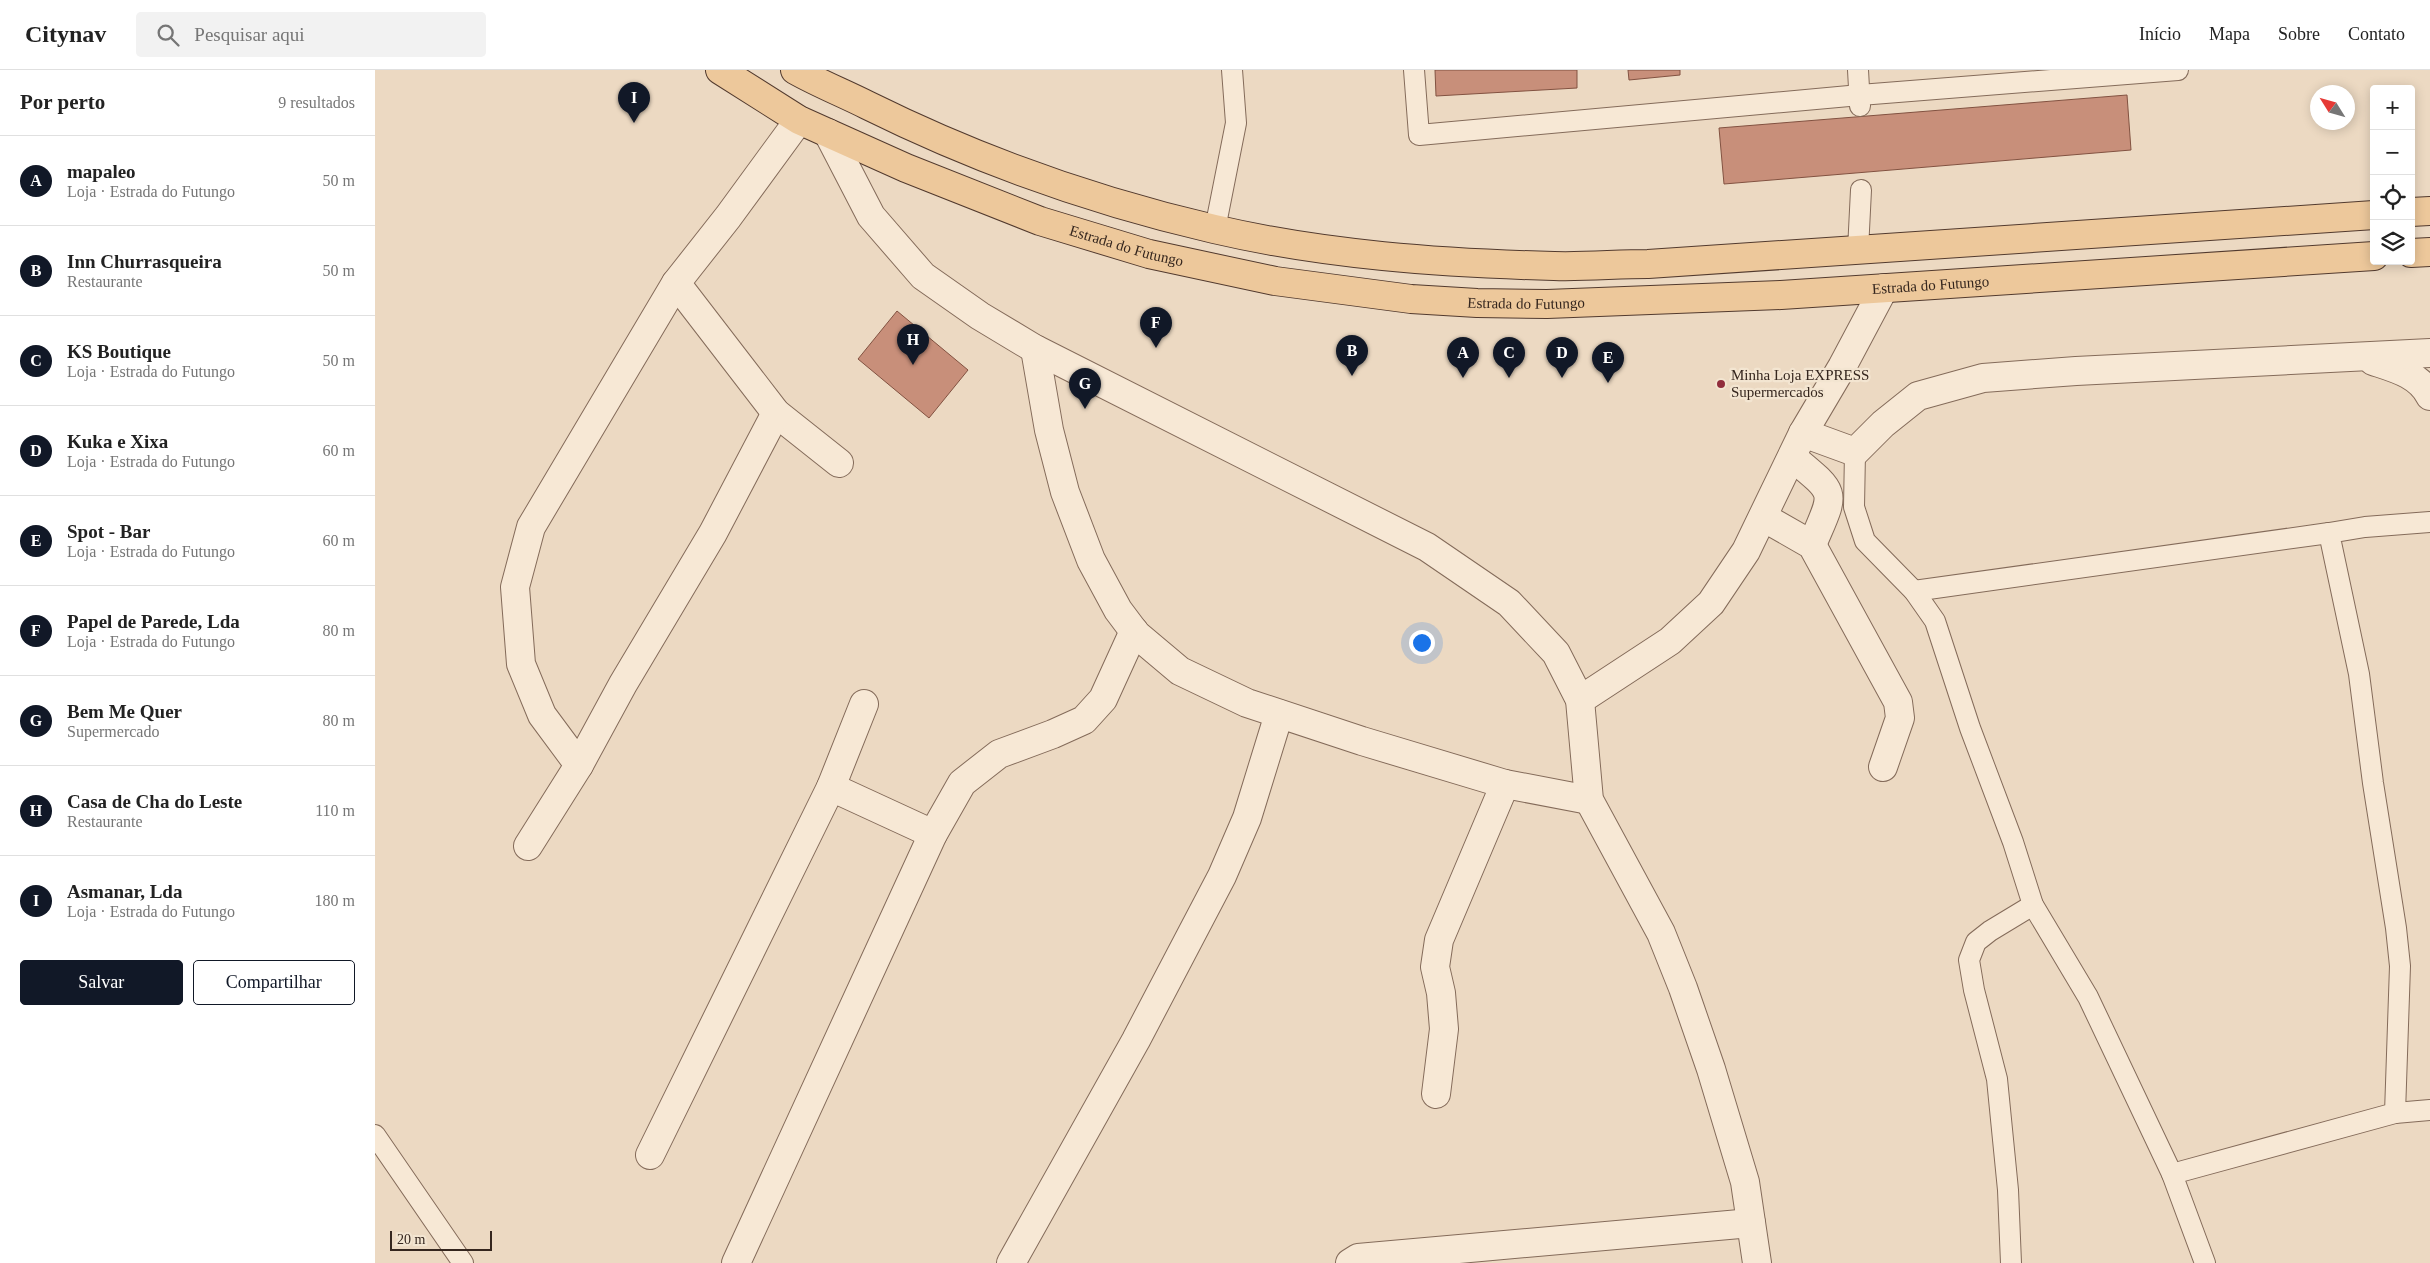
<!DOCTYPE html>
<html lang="pt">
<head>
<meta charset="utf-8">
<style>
	:root { --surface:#fff; --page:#f2f2f2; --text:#222; --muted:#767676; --line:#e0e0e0; --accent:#111827 }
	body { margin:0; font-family:"Times New Roman",serif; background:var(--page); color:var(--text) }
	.controls { position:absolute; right:15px; top:15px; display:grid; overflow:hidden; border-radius:5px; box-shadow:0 2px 12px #0003 }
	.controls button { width:45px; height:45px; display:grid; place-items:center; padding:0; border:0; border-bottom:1px solid var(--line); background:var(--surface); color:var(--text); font:25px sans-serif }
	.compass { position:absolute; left:1935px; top:15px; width:45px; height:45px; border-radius:50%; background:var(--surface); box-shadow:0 2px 12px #0003; rotate:307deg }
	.scale { position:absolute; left:15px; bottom:12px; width:102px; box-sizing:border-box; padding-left:5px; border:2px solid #35261e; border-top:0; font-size:14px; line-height:18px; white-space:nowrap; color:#35261e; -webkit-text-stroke:4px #f3e5d1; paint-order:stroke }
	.you { position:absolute; left:1046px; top:572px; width:18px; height:18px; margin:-12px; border:4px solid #fff; border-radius:50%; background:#1a73e8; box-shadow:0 0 0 8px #1a73e833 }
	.badge { display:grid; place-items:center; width:32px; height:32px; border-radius:50%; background:var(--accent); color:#fff; font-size:16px; font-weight:700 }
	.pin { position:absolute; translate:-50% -41px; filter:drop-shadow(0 1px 2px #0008) }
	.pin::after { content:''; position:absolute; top:26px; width:18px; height:15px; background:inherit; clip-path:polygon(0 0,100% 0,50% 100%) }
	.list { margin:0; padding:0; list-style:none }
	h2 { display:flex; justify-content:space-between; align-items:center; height:65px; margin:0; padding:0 20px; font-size:21px }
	h2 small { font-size:16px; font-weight:400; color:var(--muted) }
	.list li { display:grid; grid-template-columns:32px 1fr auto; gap:15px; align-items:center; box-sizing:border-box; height:90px; padding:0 20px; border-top:1px solid var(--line) }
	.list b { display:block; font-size:19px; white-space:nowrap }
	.list p { margin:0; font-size:16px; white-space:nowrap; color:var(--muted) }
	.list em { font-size:16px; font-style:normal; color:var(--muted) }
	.actions { display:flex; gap:10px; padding:15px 20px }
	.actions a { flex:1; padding:11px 0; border:1px solid var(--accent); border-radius:5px; text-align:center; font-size:18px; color:var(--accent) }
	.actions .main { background:var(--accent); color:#fff }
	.icon { flex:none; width:28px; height:28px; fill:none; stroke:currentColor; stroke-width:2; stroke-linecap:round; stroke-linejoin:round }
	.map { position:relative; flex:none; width:2055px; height:1193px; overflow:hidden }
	header { display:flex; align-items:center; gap:30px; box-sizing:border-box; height:70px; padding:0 25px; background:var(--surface); border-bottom:1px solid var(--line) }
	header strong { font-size:24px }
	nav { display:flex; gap:28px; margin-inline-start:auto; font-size:18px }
	.search { width:350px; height:45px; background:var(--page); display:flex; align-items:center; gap:12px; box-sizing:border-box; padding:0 18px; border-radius:5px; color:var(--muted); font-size:19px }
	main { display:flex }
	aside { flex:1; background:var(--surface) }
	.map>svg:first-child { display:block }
	.building { fill:#c88f7a; stroke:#825241 }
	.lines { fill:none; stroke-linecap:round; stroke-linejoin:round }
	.lane-casing { stroke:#846b5a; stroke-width:22 }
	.street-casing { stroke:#846b5a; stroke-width:30 }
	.primary-casing { stroke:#523a2e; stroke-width:30 }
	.lane { stroke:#f7e8d5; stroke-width:20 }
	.street { stroke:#f7e8d5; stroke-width:28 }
	.primary { stroke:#edc89b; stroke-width:28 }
	.poi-dot { fill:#912d3c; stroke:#f3e5d1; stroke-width:2 }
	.labels { text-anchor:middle; stroke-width:4.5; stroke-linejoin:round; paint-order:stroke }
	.street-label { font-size:15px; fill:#35261e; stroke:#f3e5d1 }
	.poi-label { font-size:15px; fill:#35261e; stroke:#f3e5d1; text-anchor:start }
</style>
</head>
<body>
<header>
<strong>Citynav</strong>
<div class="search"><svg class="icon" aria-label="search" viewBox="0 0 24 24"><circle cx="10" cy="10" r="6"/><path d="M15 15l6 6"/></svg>Pesquisar aqui</div>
<nav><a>Início</a><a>Mapa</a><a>Sobre</a><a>Contato</a></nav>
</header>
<main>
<aside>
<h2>Por perto<small>9 resultados</small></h2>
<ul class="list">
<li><span class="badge">A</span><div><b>mapaleo</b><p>Loja · Estrada do Futungo</p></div><em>50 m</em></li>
<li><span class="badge">B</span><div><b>Inn Churrasqueira</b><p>Restaurante</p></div><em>50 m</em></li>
<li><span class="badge">C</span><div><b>KS Boutique</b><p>Loja · Estrada do Futungo</p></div><em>50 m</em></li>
<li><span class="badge">D</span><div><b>Kuka e Xixa</b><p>Loja · Estrada do Futungo</p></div><em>60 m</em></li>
<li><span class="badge">E</span><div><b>Spot - Bar</b><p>Loja · Estrada do Futungo</p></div><em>60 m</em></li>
<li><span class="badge">F</span><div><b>Papel de Parede, Lda</b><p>Loja · Estrada do Futungo</p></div><em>80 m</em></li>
<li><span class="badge">G</span><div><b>Bem Me Quer</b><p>Supermercado</p></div><em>80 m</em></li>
<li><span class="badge">H</span><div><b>Casa de Cha do Leste</b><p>Restaurante</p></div><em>110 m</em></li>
<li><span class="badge">I</span><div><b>Asmanar, Lda</b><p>Loja · Estrada do Futungo</p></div><em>180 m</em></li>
</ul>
<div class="actions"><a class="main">Salvar</a><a>Compartilhar</a></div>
</aside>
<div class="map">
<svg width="2055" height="1193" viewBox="0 0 2055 1193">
	<rect width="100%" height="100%" fill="#ecd9c2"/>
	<g class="building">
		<path d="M1060 0H1202V18L1061 26Z"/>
		<path d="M1253 0H1305V5L1254 10Z"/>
		<path d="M1752 25 1756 80 1349 114 1344 58Z"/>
		<path d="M522 241 593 300 554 348 483 289Z"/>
	</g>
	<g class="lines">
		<defs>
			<g id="lane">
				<path d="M1039 0 1044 65 1485 25 1803 0"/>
				<path d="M1483 0 1485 36"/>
				<path d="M840 159 861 53 857 0"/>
				<path d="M1483 180 1486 120"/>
				<path d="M1480 382 1479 437 1490 471 1539 521 1560 551 1595 658 1638 772 1658 835 1713 927 1797 1104 1830 1193"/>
				<path d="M1539 521 1954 463"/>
				<path d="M2020 1043 2055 1040"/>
				<path d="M0 1065 88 1193"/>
				<path d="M1797 1104 2020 1043 2025 896 2021 858 1998 713 1984 604 1954 463 1990 457 2055 452"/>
				<path d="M1636 1193 1633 1120 1622 1009 1599 920 1594 890 1601 872 1615 861 1658 835"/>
			</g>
			<g id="street">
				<path d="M453 63 496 146 548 206 605 246 660 279 1052 477 1134 533 1181 583 1205 630 1214 730 1286 863 1308 918 1336 999 1370 1112 1382 1193"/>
				<path d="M301 213 401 343 464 393"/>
				<path d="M660 279 674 360 690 422 716 490 743 540 761 564 805 601 872 633 987 671 1130 714 1214 730"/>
				<path d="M1998 291C2019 298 2044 304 2055 326"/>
				<path d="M401 343 338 463 248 614 204 695 167 645 146 594 140 517 156 457 301 213 353 147 424 50"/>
				<path d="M1428 363 1480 382 1508 354 1543 326 1608 308 1701 301 2055 283"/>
				<path d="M1417 387C1464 426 1460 420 1437 475"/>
				<path d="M1388 447 1437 475 1523 632 1525 648 1508 697"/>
				<path d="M1205 630 1295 571 1336 533 1371 481 1428 363 1467 297 1509 218"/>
				<path d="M456 717 489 634"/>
				<path d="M153 776 204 695"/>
				<path d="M1061 1024 1069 959 1066 923 1060 897 1064 870 1130 714"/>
				<path d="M275 1085 456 717 558 764"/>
				<path d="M361 1193 558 764 587 713 624 684 678 664 709 650 728 629 759 561"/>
				<path d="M636 1193 761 970 847 806 872 748 904 644"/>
				<path d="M975 1193 983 1188 1376 1153"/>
			</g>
			<g id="primary">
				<path id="s1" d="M345 0 424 50 531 98 665 151 774 184 900 211 1036 229 1102 233 1172 234 1406 225 1999 186"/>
				<path d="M420 0C443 13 468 23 492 35 603 90 718 131 839 159 950 185 1066 193 1179 196 1210 197 1242 194 1273 194L1999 145"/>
				<path d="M2036 142 2055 141"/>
				<path d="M2036 183 2055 182"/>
			</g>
		</defs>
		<use href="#lane" class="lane-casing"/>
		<use href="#street" class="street-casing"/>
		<use href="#primary" class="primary-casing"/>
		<use href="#lane" class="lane"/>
		<use href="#street" class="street"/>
		<use href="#primary" class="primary"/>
	</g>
	<circle class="poi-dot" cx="1346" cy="314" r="5"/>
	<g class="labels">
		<g class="street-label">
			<text dy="5" stroke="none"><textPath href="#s1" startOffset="445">Estrada do Futungo</textPath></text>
			<text dy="5" stroke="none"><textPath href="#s1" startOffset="1255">Estrada do Futungo</textPath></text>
			<text dy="5" stroke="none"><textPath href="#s1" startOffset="850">Estrada do Futungo</textPath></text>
		</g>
		<g class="poi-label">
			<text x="1356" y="310">Minha Loja EXPRESS<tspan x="1356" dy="17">Supermercados</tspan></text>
		</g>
	</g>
</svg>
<div class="controls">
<button>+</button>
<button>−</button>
<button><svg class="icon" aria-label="locate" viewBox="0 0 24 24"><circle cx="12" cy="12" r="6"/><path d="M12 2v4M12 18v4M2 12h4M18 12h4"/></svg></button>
<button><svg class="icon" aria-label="layers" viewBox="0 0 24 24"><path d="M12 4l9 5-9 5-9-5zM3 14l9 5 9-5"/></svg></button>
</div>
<svg class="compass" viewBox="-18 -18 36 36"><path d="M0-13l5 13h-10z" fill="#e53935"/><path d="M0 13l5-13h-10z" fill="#767676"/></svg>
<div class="scale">20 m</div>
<div class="you"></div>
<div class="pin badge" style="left:1088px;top:308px">A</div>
<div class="pin badge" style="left:977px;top:306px">B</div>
<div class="pin badge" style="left:1134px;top:308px">C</div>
<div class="pin badge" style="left:1187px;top:308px">D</div>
<div class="pin badge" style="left:1233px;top:313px">E</div>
<div class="pin badge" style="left:781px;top:278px">F</div>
<div class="pin badge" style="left:710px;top:339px">G</div>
<div class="pin badge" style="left:538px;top:295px">H</div>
<div class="pin badge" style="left:259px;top:53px">I</div>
</div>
</main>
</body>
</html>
